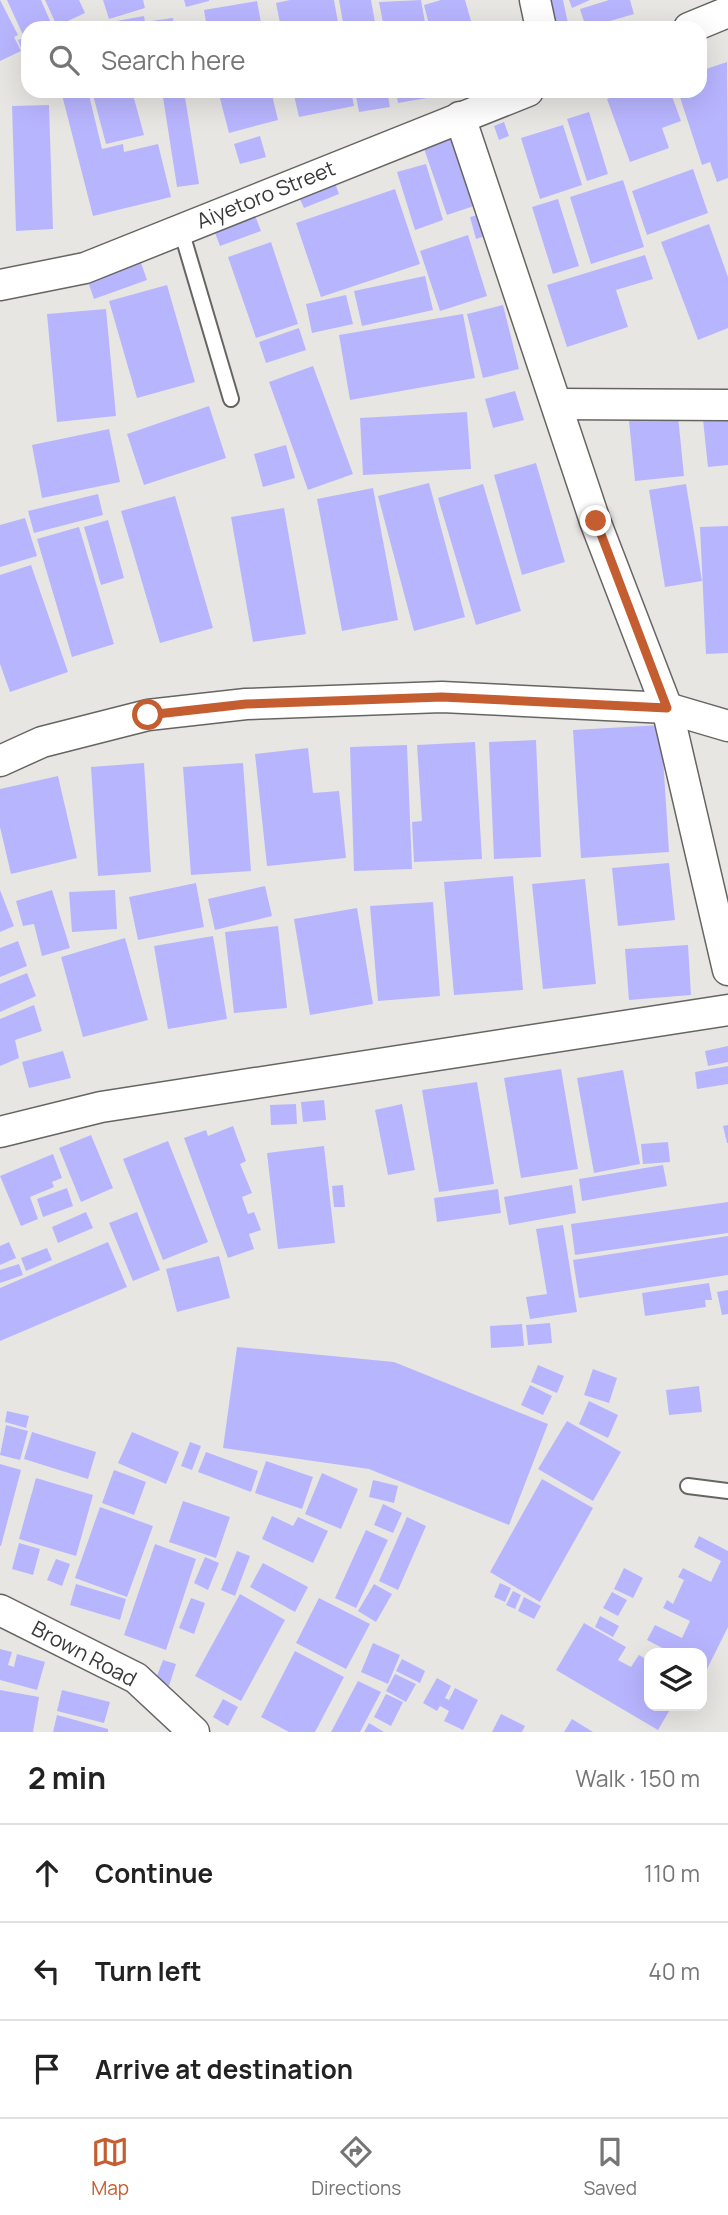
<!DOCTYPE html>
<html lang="en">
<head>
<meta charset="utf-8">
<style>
	:root { --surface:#fff; --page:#f2f2f2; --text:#222; --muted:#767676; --line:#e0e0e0; --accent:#c45e30 }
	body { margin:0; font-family:Manrope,sans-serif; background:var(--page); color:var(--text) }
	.controls { position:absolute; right:21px; bottom:21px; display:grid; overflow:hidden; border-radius:14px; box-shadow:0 7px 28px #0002 }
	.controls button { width:63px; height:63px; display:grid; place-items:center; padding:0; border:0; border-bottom:2px solid var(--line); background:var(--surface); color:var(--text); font:35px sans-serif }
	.stop { position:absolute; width:21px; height:21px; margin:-16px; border:5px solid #c45e30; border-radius:50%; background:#fff }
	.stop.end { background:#c45e30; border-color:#fff; box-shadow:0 2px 7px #0008 }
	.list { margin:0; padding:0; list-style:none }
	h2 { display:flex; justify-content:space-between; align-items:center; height:91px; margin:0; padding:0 28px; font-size:30px }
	h2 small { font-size:23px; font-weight:400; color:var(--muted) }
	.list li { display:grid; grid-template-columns:46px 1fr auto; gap:21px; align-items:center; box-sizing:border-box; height:98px; padding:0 28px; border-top:2px solid var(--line) }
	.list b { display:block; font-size:26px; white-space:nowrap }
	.list em { font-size:23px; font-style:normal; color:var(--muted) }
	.icon { flex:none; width:38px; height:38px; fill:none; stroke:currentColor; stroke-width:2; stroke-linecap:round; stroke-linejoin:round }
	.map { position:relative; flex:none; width:728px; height:1732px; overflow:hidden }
	.search { position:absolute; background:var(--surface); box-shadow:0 7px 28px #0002; left:21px; right:21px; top:21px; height:77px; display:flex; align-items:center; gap:18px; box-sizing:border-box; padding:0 24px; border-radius:21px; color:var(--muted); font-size:26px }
	.sheet { height:385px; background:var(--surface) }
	nav { display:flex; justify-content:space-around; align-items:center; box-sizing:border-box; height:98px; border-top:2px solid var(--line); background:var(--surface); font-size:19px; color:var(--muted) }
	nav a { display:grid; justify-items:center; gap:4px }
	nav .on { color:var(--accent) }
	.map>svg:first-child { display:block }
	.building { fill:#b8b5ff }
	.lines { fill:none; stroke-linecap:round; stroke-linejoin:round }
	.service-casing { stroke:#676563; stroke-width:18 }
	.minor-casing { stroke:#676563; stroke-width:33 }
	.service { stroke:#fff; stroke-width:14 }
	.minor { stroke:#fff; stroke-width:30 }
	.route { stroke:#c45e30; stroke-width:9 }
	.labels { text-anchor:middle; stroke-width:5; stroke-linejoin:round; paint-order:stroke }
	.street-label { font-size:21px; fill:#3a3939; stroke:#fff }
</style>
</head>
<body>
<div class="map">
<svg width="728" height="1732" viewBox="0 0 728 1732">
	<rect width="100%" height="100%" fill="#e8e6e3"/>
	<g class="building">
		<path d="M0 0 18 35 14 37 21 51 0 61Z"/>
		<path d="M7 0H41L51 23 40 28H28V33L23 35Z"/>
		<path d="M45 0H79L85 13 57 26Z"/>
		<path d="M103 0H143L145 8 109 19Z"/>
		<path d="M184 0H209V1L186 7Z"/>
		<path d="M290 0H334L339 28H281L276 3Z"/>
		<path d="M339 0H371L376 28H344Z"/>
		<path d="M421 0 426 28H384L379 2Z"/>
		<path d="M441 0H465L473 28H430L424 5Z"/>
		<path d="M542 0H563L569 28H549Z"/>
		<path d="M569 0H590L572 8Z"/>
		<path d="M609 0H630L634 14 586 28 580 9Z"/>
		<path d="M257 1 262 28H207L204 10Z"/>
		<path d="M144 16 146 28H83V27Z"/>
		<path d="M173 18 174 28H152L151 21Z"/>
		<path d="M507 22 509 28H487L486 27Z"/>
		<path d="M28 36V51L23 53 18 40Z"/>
		<path d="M727 62 728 178 717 182 710 162 702 165 678 91H700V71Z"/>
		<path d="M61 91H88L102 149 123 144 124 152 158 144 171 197 93 216Z"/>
		<path d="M92 91H132L144 135 106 144Z"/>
		<path d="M162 91H184L199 184 177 187Z"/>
		<path d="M218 91H271L278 120 229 133Z"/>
		<path d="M293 91H351L354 106 299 117Z"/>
		<path d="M355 91H387L390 107 359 112Z"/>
		<path d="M396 91H438L439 96 398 103Z"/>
		<path d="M629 91H670L681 121 662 128 669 148 630 162 607 99Z"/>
		<path d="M49 105 53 229 16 231 12 106Z"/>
		<path d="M589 112 608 174 587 181 567 119Z"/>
		<path d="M504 122 509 136 499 140 494 126Z"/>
		<path d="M563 125 582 185 540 199 521 138Z"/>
		<path d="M452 129 477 205 447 215 421 140Z"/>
		<path d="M260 136 266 157 240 164 234 144Z"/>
		<path d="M426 164 443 220 415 230 397 172Z"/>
		<path d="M693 169 708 213 647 235 632 191Z"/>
		<path d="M334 180 339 194 304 208 298 195Z"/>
		<path d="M623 180 644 247 591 264 570 197Z"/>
		<path d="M395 189 420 264 321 297 296 223Z"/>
		<path d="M558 199 579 266 553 274 532 207Z"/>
		<path d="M253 210 261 231 220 246 212 225Z"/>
		<path d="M482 214 488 235 476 239 470 217Z"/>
		<path d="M709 224 728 277V328L698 340 661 242Z"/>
		<path d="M468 235 487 296 440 311 420 251Z"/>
		<path d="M271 242 298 324 256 338 228 257Z"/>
		<path d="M645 255 653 279 616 290 628 327 567 347 547 285Z"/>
		<path d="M140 260 147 280 94 299 87 279Z"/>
		<path d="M425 276 433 310 362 326 354 291Z"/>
		<path d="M167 285 195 382 137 398 109 301Z"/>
		<path d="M346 295 353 324 312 333 306 304Z"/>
		<path d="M503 305 519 369 483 378 467 314Z"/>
		<path d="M106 309 116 416 57 422 47 314Z"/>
		<path d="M463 314 475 378 350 400 339 335Z"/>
		<path d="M299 328 306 350 266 363 259 342Z"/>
		<path d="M313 366 353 474 308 490 269 382Z"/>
		<path d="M515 391 524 420 493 428 485 399Z"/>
		<path d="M209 406 226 458 144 485 127 434Z"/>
		<path d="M677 406 684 476 635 481 628 411Z"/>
		<path d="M467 412 471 469 363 475 360 418Z"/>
		<path d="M728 418V465L708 467 703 420Z"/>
		<path d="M109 429 120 482 42 498 32 445Z"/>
		<path d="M286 445 295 478 263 487 254 454Z"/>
		<path d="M536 463 565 562 522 575 494 475Z"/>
		<path d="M429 483 465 617 414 631 378 496Z"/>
		<path d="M483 484 521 611 476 625 438 498Z"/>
		<path d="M686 484 702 581 665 587 649 490Z"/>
		<path d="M373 488 398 620 342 631 317 499Z"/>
		<path d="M98 494 103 515 34 533 28 511Z"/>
		<path d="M175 496 213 628 160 643 121 511Z"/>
		<path d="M284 508 306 634 253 642 231 517Z"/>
		<path d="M25 518 37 556 0 567V525Z"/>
		<path d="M108 520 124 578 101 585 84 527Z"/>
		<path d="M728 526V653L706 654 700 527Z"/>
		<path d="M79 527 114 644 72 657 37 539Z"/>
		<path d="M31 565 68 672 10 692 0 664V575Z"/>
		<path d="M661 725 669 852 581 858 573 730Z"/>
		<path d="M536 740 541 857 494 859 489 742Z"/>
		<path d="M475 742 482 859 414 862 412 822 422 821 417 745Z"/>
		<path d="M407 745 412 869 354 871 350 747Z"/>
		<path d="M308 748 313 793 339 791 346 858 267 866 255 754Z"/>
		<path d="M144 763 151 872 98 876 91 767Z"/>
		<path d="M243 763 251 871 191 875 183 767Z"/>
		<path d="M58 776 77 858 11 874 0 827V789Z"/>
		<path d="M669 863 675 920 618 926 612 868Z"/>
		<path d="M513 876 523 990 454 995 444 882Z"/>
		<path d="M585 879 596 984 543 989 532 884Z"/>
		<path d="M196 883 204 927 138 940 129 897Z"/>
		<path d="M265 886 272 916 215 930 208 899Z"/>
		<path d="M0 890 14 926 0 932Z"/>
		<path d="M52 890 70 948 42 956 34 924 23 926 16 901Z"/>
		<path d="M115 890 117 929 72 932 69 892Z"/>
		<path d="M433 902 440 996 378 1001 370 906Z"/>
		<path d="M357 908 373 1004 310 1015 294 919Z"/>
		<path d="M278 926 287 1008 234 1013 225 932Z"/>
		<path d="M213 936 227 1019 168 1029 154 946Z"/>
		<path d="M125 938 148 1020 83 1037 61 957Z"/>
		<path d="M18 941 27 966 0 977V948Z"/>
		<path d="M688 945 691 995 629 1000 625 949Z"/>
		<path d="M27 973 36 996 0 1012V984Z"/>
		<path d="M34 1005 42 1031 15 1040 19 1058 0 1066V1019Z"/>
		<path d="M728 1046V1062L708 1066 705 1051Z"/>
		<path d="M63 1051 71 1078 29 1088 22 1062Z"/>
		<path d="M728 1066V1084L697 1089 695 1072Z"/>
		<path d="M561 1069 578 1169 521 1178 504 1078Z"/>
		<path d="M623 1070 640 1164 594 1173 577 1078Z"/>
		<path d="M477 1082 494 1184 439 1192 422 1090Z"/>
		<path d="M324 1100 326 1120 303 1122 301 1102Z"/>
		<path d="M296 1104 297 1124 271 1125 270 1105Z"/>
		<path d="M402 1104 415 1170 388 1175 375 1110Z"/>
		<path d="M728 1125V1143H727L723 1126Z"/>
		<path d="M233 1126 246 1161 240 1164 252 1193 242 1197 248 1214 254 1212 261 1230 249 1234 254 1249 228 1258 184 1138 206 1130 208 1136Z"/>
		<path d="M91 1135 113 1188 81 1202 59 1148Z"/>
		<path d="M168 1141 208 1242 163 1260 123 1159Z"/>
		<path d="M668 1142 670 1162 643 1164 641 1144Z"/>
		<path d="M324 1146 335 1243 278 1249 267 1153Z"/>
		<path d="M53 1154 62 1178 52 1182 54 1187 30 1197 38 1219 21 1226 0 1176Z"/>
		<path d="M663 1165 667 1186 582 1201 579 1179Z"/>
		<path d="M343 1185 345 1207H334L332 1186Z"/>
		<path d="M572 1185 576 1213 509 1225 504 1197Z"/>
		<path d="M67 1188 73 1206 43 1217 37 1199Z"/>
		<path d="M498 1189 501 1213 437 1222 434 1198Z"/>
		<path d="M728 1202V1233L575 1255 571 1224Z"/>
		<path d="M86 1212 93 1228 58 1243 52 1227Z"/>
		<path d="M137 1212 160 1270 133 1281 109 1223Z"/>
		<path d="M563 1225 577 1312 530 1319 526 1297 547 1294 536 1229Z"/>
		<path d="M728 1236V1275L579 1298 573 1260Z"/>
		<path d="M9 1242 16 1258 0 1265V1246Z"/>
		<path d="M108 1242 127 1287 0 1341V1288Z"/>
		<path d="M47 1248 52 1260 26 1271 21 1258Z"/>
		<path d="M219 1256 230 1298 177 1312 166 1269Z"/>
		<path d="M19 1264 23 1275 0 1283V1270Z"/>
		<path d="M709 1283 712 1300H705L706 1307 645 1316 642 1293Z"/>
		<path d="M728 1290V1314L722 1315 717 1292Z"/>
		<path d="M550 1323 552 1343 528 1345 526 1325Z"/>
		<path d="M522 1324 524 1346 491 1348 490 1326Z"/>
		<path d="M237 1347 394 1362 548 1424 509 1525 369 1469 223 1448Z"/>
		<path d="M538 1365 564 1376 557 1393 531 1382Z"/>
		<path d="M593 1369 617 1378 609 1403 584 1395Z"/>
		<path d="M530 1385 552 1396 543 1415 521 1405Z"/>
		<path d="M699 1386 702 1412 669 1415 666 1390Z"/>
		<path d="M589 1401 618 1415 608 1438 579 1424Z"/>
		<path d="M7 1411 29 1416 26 1428 5 1422Z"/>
		<path d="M567 1421 621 1452 593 1501 538 1469Z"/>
		<path d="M6 1425 28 1431 20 1460 0 1455Z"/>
		<path d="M32 1432 96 1452 88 1479 24 1459Z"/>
		<path d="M132 1432 179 1452 166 1484 118 1463Z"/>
		<path d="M190 1442 201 1446 192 1470 181 1466Z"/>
		<path d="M206 1452 258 1471 251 1492 198 1472Z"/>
		<path d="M266 1461 313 1477 302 1509 255 1493Z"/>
		<path d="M0 1464 21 1470 1 1546H0Z"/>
		<path d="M114 1470 146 1482 134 1515 102 1503Z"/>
		<path d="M322 1473 358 1489 341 1529 305 1514Z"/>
		<path d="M36 1478 93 1495 76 1556 19 1539Z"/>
		<path d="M542 1479 593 1508 540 1602 490 1572Z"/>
		<path d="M373 1480 398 1486 394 1503 369 1497Z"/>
		<path d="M183 1501 230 1517 216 1558 169 1542Z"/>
		<path d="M383 1504 402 1513 393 1533 374 1525Z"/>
		<path d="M100 1507 153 1526 127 1597 75 1578Z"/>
		<path d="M272 1516 293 1526 298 1517 328 1531 313 1563 262 1539Z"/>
		<path d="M407 1517 426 1526 398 1590 379 1581Z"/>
		<path d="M366 1530 388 1540 356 1608 335 1598Z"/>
		<path d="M699 1536 728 1551V1627L706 1671 702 1669V1653H672L647 1640 655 1625 682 1638 690 1621 663 1608 667 1600 673 1604 684 1580 678 1577 683 1568 711 1582 721 1561 694 1547Z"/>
		<path d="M19 1543 40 1549 33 1575 12 1569Z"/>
		<path d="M155 1544 196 1559 166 1650 124 1635Z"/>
		<path d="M237 1551 250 1556 235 1596 221 1590Z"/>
		<path d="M205 1557 219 1563 208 1590 194 1583Z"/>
		<path d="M56 1559 70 1564 62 1586 47 1580Z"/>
		<path d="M263 1563 308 1587 295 1612 250 1587Z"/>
		<path d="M624 1568 643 1578 633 1598 614 1589Z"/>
		<path d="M500 1583 511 1588 505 1602 494 1597Z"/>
		<path d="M76 1584 126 1599 120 1620 70 1605Z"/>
		<path d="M374 1584 392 1594 376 1622 358 1611Z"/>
		<path d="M513 1591 521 1595 515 1609 506 1605Z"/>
		<path d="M612 1592 627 1600 618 1616 603 1608Z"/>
		<path d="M240 1594 285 1620 241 1701 195 1676Z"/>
		<path d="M524 1597 541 1606 534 1619 518 1611Z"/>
		<path d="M191 1598 205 1603 194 1634 179 1628Z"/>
		<path d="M319 1598 370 1624 346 1669 296 1643Z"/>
		<path d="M600 1616 619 1626 613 1637 595 1627Z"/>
		<path d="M584 1623 626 1647 618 1660 631 1667 639 1655 649 1661V1706H672L658 1730 556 1670Z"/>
		<path d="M373 1643 400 1655 388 1684 361 1672Z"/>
		<path d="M0 1649 12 1652 8 1665 14 1667 17 1654 45 1662 37 1690 0 1680Z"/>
		<path d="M295 1651 344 1677 315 1732H289L261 1717Z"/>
		<path d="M402 1659 425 1671 420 1683 396 1671Z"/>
		<path d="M163 1660 176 1664 169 1686 155 1681Z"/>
		<path d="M395 1674 416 1684 406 1702 386 1691Z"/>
		<path d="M437 1678 451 1686 445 1698 449 1700 455 1688 478 1700 463 1730 444 1721 449 1711 440 1706 437 1711 423 1703Z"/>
		<path d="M358 1681 381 1692 360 1732H331Z"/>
		<path d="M0 1690 39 1697 33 1732H0Z"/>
		<path d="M62 1690 110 1702 104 1723 57 1711Z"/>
		<path d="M386 1694 403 1702 391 1726 374 1717Z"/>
		<path d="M223 1699 238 1707 228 1726 213 1717Z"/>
		<path d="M501 1714 525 1726 522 1732H492Z"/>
		<path d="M57 1715 108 1729V1732H53Z"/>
		<path d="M572 1719 593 1732H564Z"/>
		<path d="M369 1723 384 1732H364Z"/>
	</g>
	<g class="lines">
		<defs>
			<g id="service">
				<path d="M181 230 231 399"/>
				<path d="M688 1486 728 1491"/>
			</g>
			<g id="minor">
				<path d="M535 0 541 28"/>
				<path d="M689 28 728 12"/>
				<path d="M460 117 595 521 667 708 728 970"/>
				<path d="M0 285 85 268 528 91"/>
				<path d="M557 404 728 405"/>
				<path d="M0 761 42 742 148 715 246 704 442 697 667 708 728 726"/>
				<path d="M0 1132 101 1107 728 1010"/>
				<path d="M0 1610 136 1678 194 1732"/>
			</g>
		</defs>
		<use href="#service" class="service-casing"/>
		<use href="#minor" class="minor-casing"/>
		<use href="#service" class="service"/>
		<use href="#minor" class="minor"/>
	</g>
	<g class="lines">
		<path class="route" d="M148 715 246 704 442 697 667 708 596 521"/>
	</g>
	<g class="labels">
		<g class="street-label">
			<text transform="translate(266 195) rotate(-22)" y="7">Aiyetoro Street</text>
			<text transform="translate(84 1654) rotate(28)" y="7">Brown Road</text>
		</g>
	</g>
</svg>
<div class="controls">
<button><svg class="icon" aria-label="layers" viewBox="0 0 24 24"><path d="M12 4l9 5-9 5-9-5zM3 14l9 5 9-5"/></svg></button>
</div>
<div class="stop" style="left:148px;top:715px"></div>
<div class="stop end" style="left:596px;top:521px"></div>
<div class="search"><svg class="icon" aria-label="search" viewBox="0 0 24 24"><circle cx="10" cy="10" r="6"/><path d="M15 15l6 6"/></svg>Search here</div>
</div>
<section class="sheet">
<h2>2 min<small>Walk · 150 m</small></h2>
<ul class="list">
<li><svg class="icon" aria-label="ahead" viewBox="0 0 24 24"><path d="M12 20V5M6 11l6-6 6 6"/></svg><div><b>Continue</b></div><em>110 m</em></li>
<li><svg class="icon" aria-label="left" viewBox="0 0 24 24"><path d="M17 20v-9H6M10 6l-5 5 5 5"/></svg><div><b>Turn left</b></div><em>40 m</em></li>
<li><svg class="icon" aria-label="arrive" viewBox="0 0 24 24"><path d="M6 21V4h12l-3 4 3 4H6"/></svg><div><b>Arrive at destination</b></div></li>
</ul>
</section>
<nav>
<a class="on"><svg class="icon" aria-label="map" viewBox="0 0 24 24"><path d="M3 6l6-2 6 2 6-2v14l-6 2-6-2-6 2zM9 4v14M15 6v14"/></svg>Map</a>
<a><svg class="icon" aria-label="directions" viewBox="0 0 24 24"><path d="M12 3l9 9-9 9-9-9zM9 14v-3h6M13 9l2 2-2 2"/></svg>Directions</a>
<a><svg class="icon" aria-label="saved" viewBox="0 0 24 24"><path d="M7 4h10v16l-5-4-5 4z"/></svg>Saved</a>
</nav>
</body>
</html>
